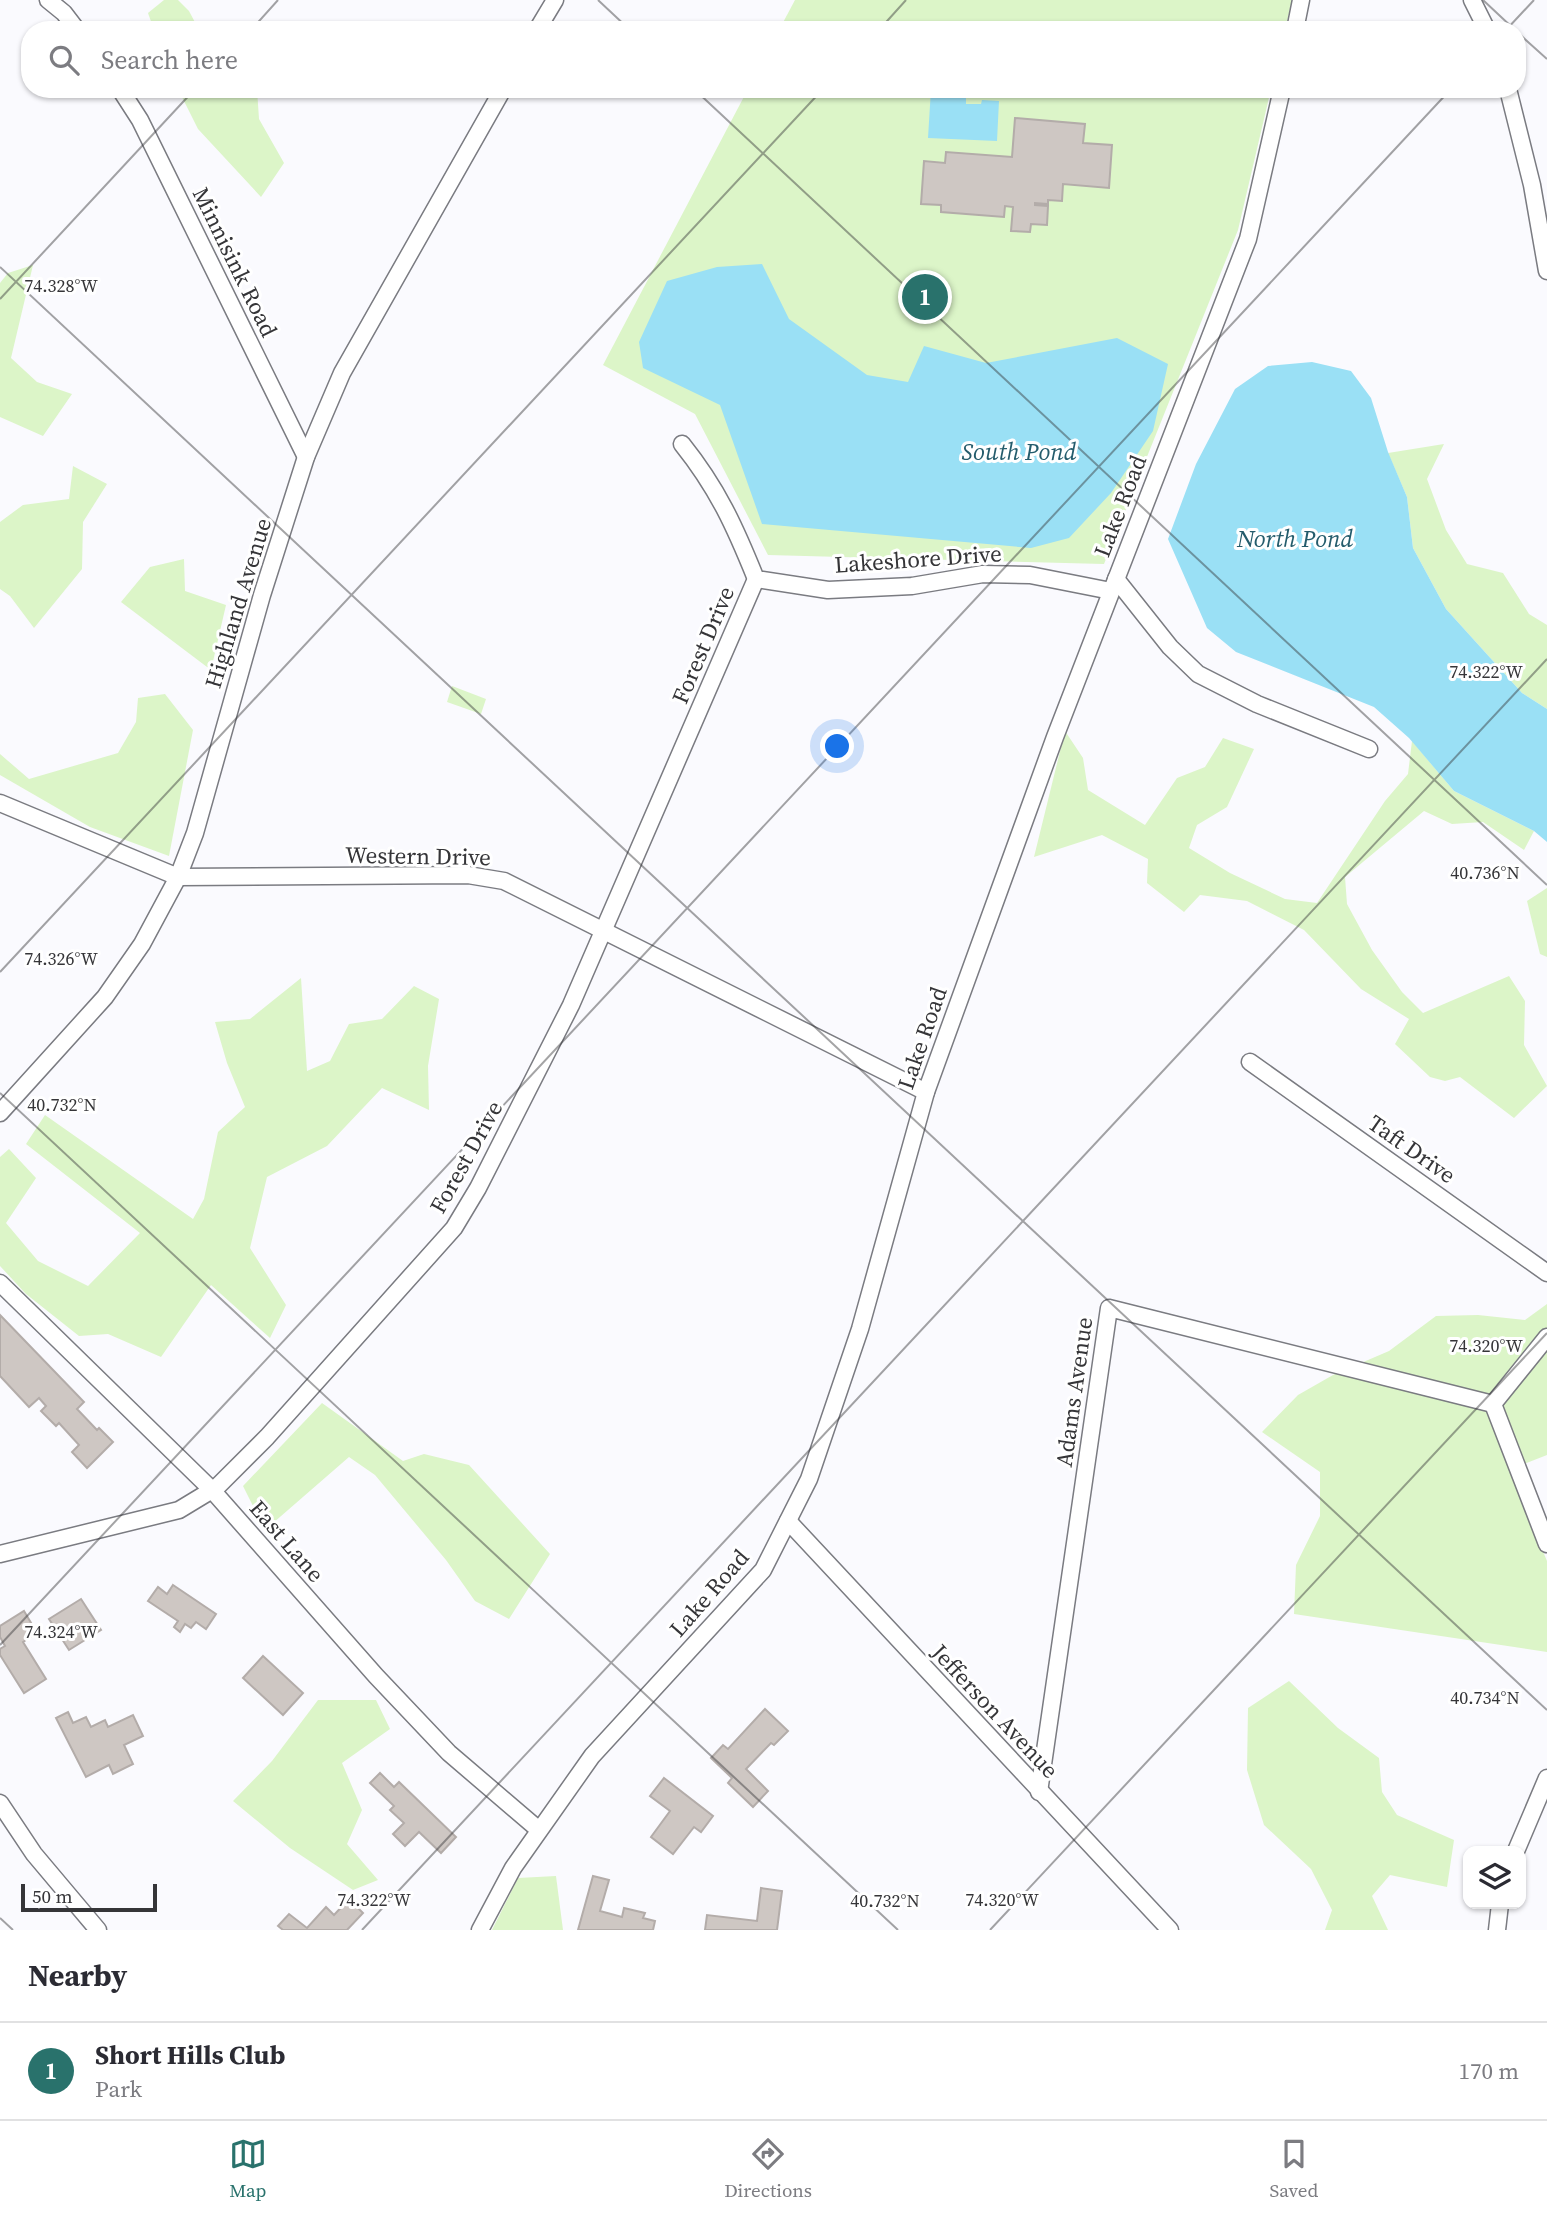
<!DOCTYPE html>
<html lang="en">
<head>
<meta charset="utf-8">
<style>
	:root { --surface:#fff; --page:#f2f2f3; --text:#2b2b33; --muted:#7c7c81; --line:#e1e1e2; --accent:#29726c }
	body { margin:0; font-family:"Source Serif 4",serif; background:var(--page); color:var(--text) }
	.controls { position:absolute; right:21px; bottom:21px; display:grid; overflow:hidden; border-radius:14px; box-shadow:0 2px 5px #0004 }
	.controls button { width:63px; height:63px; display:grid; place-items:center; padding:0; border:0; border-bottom:2px solid var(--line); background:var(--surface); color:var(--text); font:35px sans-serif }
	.scale { position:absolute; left:21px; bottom:18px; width:136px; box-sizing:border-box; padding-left:7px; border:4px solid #353538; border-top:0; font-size:19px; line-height:24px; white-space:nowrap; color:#353538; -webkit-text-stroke:5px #fff; paint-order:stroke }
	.you { position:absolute; left:838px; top:747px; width:24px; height:24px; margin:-18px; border:5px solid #fff; border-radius:50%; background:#1a73e8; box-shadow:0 0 0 10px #1a73e833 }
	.badge { display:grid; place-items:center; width:46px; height:46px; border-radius:50%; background:var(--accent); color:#fff; font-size:23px; font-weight:700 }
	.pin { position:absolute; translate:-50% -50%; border:4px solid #fff; box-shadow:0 2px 7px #0006 }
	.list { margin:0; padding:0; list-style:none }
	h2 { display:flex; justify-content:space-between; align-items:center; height:91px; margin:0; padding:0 28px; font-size:30px }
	h2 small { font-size:23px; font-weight:400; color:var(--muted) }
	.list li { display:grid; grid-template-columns:46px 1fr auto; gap:21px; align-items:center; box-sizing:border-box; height:98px; padding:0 28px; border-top:2px solid var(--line) }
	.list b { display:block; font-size:26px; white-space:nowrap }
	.list p { margin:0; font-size:23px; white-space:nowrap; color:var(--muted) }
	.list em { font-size:23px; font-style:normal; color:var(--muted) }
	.icon { flex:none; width:38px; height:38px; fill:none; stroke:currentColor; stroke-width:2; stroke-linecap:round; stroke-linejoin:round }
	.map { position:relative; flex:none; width:1547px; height:1930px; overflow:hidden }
	.search { position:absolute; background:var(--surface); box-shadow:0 2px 5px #0004; left:21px; right:21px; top:21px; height:77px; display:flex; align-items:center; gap:18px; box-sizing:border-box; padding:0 24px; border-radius:28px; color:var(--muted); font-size:26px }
	.sheet { height:189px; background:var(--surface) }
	nav { display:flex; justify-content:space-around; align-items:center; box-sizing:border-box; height:98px; border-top:2px solid var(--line); background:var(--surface); font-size:19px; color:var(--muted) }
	nav a { display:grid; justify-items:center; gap:4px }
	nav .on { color:var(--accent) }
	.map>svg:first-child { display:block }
	.green { fill:#dcf5c8 }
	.water { fill:#9ae0f5 }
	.building { fill:#cec7c3; stroke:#b3aca9; stroke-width:2 }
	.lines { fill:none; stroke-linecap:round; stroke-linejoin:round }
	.minor-casing { stroke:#7a7b81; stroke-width:19 }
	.minor { stroke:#fff; stroke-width:16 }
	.ticks { fill:none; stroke:#353538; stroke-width:2; stroke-opacity:0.45 }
	.labels { text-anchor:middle; stroke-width:6; stroke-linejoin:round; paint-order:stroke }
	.street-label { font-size:23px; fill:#353538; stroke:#fff }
	.water-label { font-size:24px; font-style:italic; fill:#245c6c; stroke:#fff }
	.ticks-label { font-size:18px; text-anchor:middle; fill:#353538; stroke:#fff; stroke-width:6; stroke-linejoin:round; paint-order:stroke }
</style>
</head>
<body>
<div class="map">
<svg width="1547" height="1930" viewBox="0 0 1547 1930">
	<rect width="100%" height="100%" fill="#fafafe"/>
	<g class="green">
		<path d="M164 0H178L189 11 199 30H154L148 13Z"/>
		<path d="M795 0H1292L1285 30H779Z"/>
		<path d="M178 89H257L259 119 284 163 261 197 198 129Z"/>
		<path d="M748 89H1271L1238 230 1104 564 768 555 695 414 603 365Z"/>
		<path d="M33 265 11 358 37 382 72 394 43 436 0 417V283L8 273Z"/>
		<path d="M1444 444 1427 479 1446 530 1467 564 1503 573 1529 614 1547 625V709L1522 693 1446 609 1413 548 1407 497 1388 453Z"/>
		<path d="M73 466 107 484 83 522 82 569 34 628 10 596 0 589V522L23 505 69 499Z"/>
		<path d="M184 559 185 591 226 605 211 670 121 602 150 567Z"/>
		<path d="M452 686 486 699 481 714 447 702Z"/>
		<path d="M165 694 193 730 169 856 90 827 0 775V754L29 779 118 753 136 722 138 698Z"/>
		<path d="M1065 731 1083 758 1088 790 1145 825 1177 778 1205 767 1223 738 1254 749 1227 807 1197 825 1189 848 1230 873 1285 899 1317 903 1385 801 1408 774 1412 741 1454 791 1534 831 1524 850 1483 822 1452 824 1424 811 1345 877 1347 904 1372 950 1402 992 1423 1013 1509 976 1525 1001 1524 1045 1547 1086 1514 1118 1460 1077 1445 1081 1430 1077 1395 1044 1409 1019 1361 989 1304 930 1247 901 1200 895 1184 912 1147 883 1148 859 1102 835 1034 857Z"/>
		<path d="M1547 888V957L1540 954 1527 901Z"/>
		<path d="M301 978 307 1071 330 1061 349 1024 382 1019 414 986 439 999 428 1066 429 1110 382 1088 327 1146 267 1177 250 1248 286 1305 270 1338 211 1285 161 1357 108 1334 79 1336 26 1294 0 1266V1157L9 1149 36 1178 6 1223 38 1261 88 1286 140 1233 26 1144 45 1115 193 1219 204 1199 218 1132 245 1107 227 1063 215 1022 250 1019Z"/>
		<path d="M1547 1304V1455L1509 1470 1547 1561V1652L1294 1614 1296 1565 1320 1516V1472L1262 1432 1298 1395 1333 1375 1389 1351 1436 1316 1478 1315 1525 1320Z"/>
		<path d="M322 1403 403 1461 424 1454 469 1465 550 1554 509 1619 475 1601 446 1560 375 1475 349 1457 265 1530 243 1486Z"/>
		<path d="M1289 1681 1338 1728 1379 1758 1382 1792 1397 1815 1454 1840 1447 1887 1390 1875 1372 1896 1388 1930H1325L1332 1910 1311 1869 1264 1825 1247 1770 1248 1708Z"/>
		<path d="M318 1700H376L390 1729 342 1763 362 1810 347 1844 378 1880 353 1890 290 1848 233 1801 272 1761Z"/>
		<path d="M556 1876 563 1930H492L518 1878Z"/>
	</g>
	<g class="water">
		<path d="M931 89H966V104H981L982 100 999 101 997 141 928 138Z"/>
		<path d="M762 264 789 319 867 375 908 382 924 346 986 363 1117 338 1168 364 1153 431 1111 493 1069 538 1031 548 762 524 720 405 643 368 639 342 667 281 717 267Z"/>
		<path d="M1312 362 1351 371 1371 398 1388 452 1407 497 1413 548 1446 609 1522 693 1547 709V842L1534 831 1454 791 1409 738 1374 707 1236 652 1207 628 1168 539 1196 464 1235 389 1268 366Z"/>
	</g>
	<g class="building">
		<path d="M1015 118 1085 124 1083 143 1112 145 1109 188 1063 184 1062 201 1048 200V204L1035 203V205L1048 206 1047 225 1031 224 1030 232 1011 231 1013 207 1005 206 1004 217 941 212V205L921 204 924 161 945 163 946 152 1012 157Z"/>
		<path d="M0 1315 84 1402 77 1409 97 1430 99 1428 113 1442 87 1468 72 1452 79 1445 59 1423 56 1426 41 1411 46 1406 39 1398 29 1407 0 1376Z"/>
		<path d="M173 1585 216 1614 206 1629 196 1622 191 1628 185 1624 180 1632 174 1627 178 1621 148 1601 158 1587 167 1594Z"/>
		<path d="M81 1599 101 1630 69 1650 49 1619Z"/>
		<path d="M24 1611 37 1633 23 1642 46 1679 24 1693 0 1655V1649L5 1646 0 1637V1626Z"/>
		<path d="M263 1656 303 1693 283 1715 243 1678Z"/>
		<path d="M765 1709 788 1731 774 1745 771 1743 746 1769 768 1791 753 1807 728 1783 732 1778 711 1758 723 1745 728 1749Z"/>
		<path d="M68 1712 73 1723 86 1717 91 1727 105 1720 108 1727 133 1715 143 1736 124 1745 133 1764 113 1774 109 1765 86 1777 56 1718Z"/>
		<path d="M380 1773 394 1787 399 1782 456 1837 441 1853 419 1832 405 1846 393 1834 404 1823 390 1810 394 1806 370 1783Z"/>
		<path d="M664 1778 713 1816 701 1832 694 1827 673 1854 651 1837 670 1811 650 1796Z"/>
		<path d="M593 1876 609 1880 600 1911 622 1917 624 1908 645 1913 643 1918 655 1921 653 1930H578Z"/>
		<path d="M761 1888 782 1891 777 1930H705L707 1915 757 1921Z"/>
		<path d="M349 1899 363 1913 347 1930H283L278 1926 289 1914 307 1928 326 1907 334 1915Z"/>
	</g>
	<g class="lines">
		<defs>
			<g id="minor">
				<path d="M48 0 64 13 77 30"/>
				<path d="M1472 0 1487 30"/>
				<path d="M537 30 555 0"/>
				<path d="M1295 30 1301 0"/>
				<path d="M120 89 140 120 306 457"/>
				<path d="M1508 89 1532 185 1547 271"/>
				<path d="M682 444C718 489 735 527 756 579L828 590 912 586 983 574 1030 575 1111 591"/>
				<path d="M1116 579 1170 647 1198 674 1257 704 1369 749"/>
				<path d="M0 803 178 877 468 875 504 881 926 1092"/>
				<path d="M1250 1062 1547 1273"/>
				<path d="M0 1113 105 997 142 944 178 877 195 833 262 595 306 457 342 373 503 89"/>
				<path d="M0 1283 212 1490 376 1676 449 1753 539 1830"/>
				<path d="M1493 1404 1547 1544"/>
				<path d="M1493 1404 1547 1337"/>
				<path d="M788 1521 1170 1930"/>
				<path d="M0 1554 179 1510 217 1487 267 1437 454 1228 478 1188 571 1005 756 579"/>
				<path d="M1039 1792 1109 1308 1493 1404"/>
				<path d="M0 1803 34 1854 98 1930"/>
				<path d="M1516 1851 1547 1778"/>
				<path d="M480 1930 513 1868 592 1756 763 1570 809 1479 860 1329 926 1092 1055 737 1248 239 1282 89"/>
				<path d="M1497 1930 1500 1904"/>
			</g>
		</defs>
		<use href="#minor" class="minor-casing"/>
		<use href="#minor" class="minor"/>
	</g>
	<path class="ticks" d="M598 0 630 30M1483 0 1515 30M251 30 278 0M879 30 906 0M1506 30 1534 0M1517 32 1547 59M694 89 1547 885M0 267 1547 1710M0 299 195 89M0 972 823 89M0 1093 898 1930M0 1645 1451 89M0 1918 13 1930M362 1930 1547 659M990 1930 1547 1333"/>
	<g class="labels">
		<g class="street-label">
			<text transform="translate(235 262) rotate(64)" y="8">Minnisink Road</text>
			<text transform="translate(1120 506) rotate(-69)" y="8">Lake Road</text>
			<text transform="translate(918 559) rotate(-4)" y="8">Lakeshore Drive</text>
			<text transform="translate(238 603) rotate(-73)" y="8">Highland Avenue</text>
			<text transform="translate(703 645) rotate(-67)" y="8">Forest Drive</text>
			<text transform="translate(418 856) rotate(1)" y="8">Western Drive</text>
			<text transform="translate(922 1038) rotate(-71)" y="8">Lake Road</text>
			<text transform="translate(1412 1149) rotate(35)" y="8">Taft Drive</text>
			<text transform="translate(466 1157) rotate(-61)" y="8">Forest Drive</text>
			<text transform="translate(1074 1392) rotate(-82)" y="8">Adams Avenue</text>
			<text transform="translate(287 1541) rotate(49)" y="8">East Lane</text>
			<text transform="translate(709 1593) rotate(-49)" y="8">Lake Road</text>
			<text transform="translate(995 1711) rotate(47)" y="8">Jefferson Avenue</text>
		</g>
		<g class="water-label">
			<text x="1019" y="460">South Pond</text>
			<text x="1295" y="547">North Pond</text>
		</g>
	</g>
	<g class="ticks-label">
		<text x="61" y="292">74.328°W</text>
		<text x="1486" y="678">74.322°W</text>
		<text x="1485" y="879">40.736°N</text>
		<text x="61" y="965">74.326°W</text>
		<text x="62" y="1111">40.732°N</text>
		<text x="1486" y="1352">74.320°W</text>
		<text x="61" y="1638">74.324°W</text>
		<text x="1485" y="1704">40.734°N</text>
		<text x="374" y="1906">74.322°W</text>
		<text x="1002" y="1906">74.320°W</text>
		<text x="885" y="1907">40.732°N</text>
	</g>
</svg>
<div class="controls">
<button><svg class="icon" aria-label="layers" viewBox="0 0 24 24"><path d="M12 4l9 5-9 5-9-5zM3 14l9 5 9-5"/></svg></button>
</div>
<div class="scale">50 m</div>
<div class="you"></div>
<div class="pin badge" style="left:925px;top:297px">1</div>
<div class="search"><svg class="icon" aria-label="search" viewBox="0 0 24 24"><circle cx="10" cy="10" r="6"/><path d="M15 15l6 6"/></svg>Search here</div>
</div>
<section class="sheet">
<h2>Nearby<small></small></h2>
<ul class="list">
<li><span class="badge">1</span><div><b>Short Hills Club</b><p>Park</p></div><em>170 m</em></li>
</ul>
</section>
<nav>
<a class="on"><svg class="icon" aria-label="map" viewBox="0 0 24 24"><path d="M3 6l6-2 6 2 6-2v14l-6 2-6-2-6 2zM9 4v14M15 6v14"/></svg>Map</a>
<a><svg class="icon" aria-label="directions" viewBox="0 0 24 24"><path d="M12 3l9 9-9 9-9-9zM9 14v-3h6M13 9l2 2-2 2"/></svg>Directions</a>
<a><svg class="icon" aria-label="saved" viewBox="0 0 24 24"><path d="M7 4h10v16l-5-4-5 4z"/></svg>Saved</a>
</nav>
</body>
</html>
